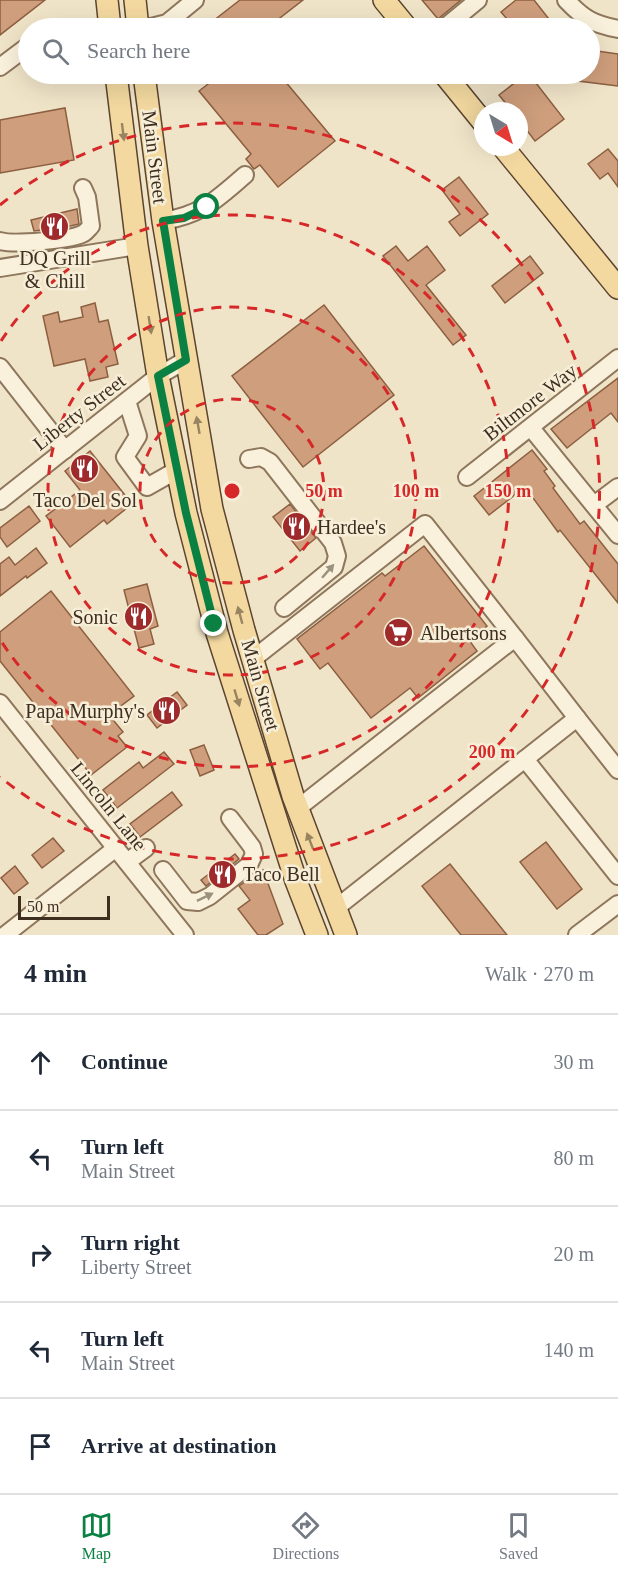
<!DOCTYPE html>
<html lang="en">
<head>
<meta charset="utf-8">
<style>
	:root { --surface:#fff; --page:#f6f6f7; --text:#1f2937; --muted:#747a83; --line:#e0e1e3; --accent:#0b8043 }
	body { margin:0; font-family:"Times New Roman",serif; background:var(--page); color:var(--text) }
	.compass { position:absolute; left:474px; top:102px; width:54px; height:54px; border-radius:50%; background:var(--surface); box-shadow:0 6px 24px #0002; rotate:142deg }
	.scale { position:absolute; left:18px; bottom:15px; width:92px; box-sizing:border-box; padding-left:6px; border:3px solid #3d2e20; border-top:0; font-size:16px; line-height:21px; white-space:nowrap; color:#3d2e20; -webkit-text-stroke:4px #f7eed8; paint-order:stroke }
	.stop { position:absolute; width:18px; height:18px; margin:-14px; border:4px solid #0b8043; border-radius:50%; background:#fff }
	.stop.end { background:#0b8043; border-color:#fff; box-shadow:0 2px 6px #0008 }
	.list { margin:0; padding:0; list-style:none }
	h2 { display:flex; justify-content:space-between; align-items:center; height:78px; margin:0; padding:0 24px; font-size:26px }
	h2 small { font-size:20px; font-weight:400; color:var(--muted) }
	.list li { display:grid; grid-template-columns:39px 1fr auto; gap:18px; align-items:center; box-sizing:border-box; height:96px; padding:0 24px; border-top:2px solid var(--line) }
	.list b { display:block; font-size:22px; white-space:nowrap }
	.list p { margin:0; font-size:20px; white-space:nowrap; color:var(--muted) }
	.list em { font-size:20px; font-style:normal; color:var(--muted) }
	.icon { flex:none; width:33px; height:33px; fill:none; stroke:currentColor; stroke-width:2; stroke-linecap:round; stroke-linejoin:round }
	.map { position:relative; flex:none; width:618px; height:935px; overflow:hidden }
	.search { position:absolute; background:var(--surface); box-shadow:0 6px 24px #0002; left:18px; right:18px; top:18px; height:66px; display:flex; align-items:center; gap:15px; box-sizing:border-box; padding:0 21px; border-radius:33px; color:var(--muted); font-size:22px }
	.sheet { height:558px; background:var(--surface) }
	nav { display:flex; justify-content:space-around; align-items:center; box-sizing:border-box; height:84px; border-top:2px solid var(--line); background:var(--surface); font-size:16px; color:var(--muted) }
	nav a { display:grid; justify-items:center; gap:3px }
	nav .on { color:var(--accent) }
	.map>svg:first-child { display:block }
	.building { fill:#cf9f7d; stroke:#8d5f41; stroke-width:1.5 }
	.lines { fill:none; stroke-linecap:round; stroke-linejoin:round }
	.minor-casing { stroke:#8d765c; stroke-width:20 }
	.major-casing { stroke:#5b4430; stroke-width:24 }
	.minor { stroke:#faf1dc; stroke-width:16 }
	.major { stroke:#f3d9a0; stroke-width:21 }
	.oneway { fill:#988460 }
	.oneway2 { fill:#9c907e }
	.route { stroke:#0b8043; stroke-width:8 }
	.ring { fill:none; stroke:#d62828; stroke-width:3; stroke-dasharray:10 8 }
	.labels { text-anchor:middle; stroke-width:5; stroke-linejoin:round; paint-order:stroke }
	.street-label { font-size:20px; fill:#3d2e20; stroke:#f7eed8 }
	.poi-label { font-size:20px; fill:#3d2e20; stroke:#f7eed8; text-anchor:start }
	.centre { fill:#d62828; stroke:#f7eed8; stroke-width:3 }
	.ring-label { font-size:18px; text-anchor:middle; font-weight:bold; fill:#d62828; stroke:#f7eed8; stroke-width:5; stroke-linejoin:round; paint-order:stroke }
</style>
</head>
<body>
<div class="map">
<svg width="618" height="935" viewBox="0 0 618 935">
	<rect width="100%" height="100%" fill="#f0e4c8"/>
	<g class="building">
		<path d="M0 0H45L0 35Z"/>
		<path d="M240 0H303L267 28H204Z"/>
		<path d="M422 0H461L438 19Z"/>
		<path d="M516 0H534L556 28H515L501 12Z"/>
		<path d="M590 50 618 54V86L570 80V74H590Z"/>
		<path d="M221 74H279L335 141 278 187 260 165 254 169 246 159 251 154 199 91Z"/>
		<path d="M526 74H529L564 119 535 141 519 120V111H512L499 95Z"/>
		<path d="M65 108 74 160 0 173V120Z"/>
		<path d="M608 149 618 161V187L608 173 600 179 588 164Z"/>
		<path d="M459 177 488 214 460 236 449 222 460 214 442 190Z"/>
		<path d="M77 209 79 224 66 227 34 231 31 220Z"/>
		<path d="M396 246 408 261 427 246 445 270 426 285 466 335 453 345 383 256Z"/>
		<path d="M530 256 543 273 505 303 492 286Z"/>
		<path d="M95 303 99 322 108 320 118 364 106 367 108 377 90 381 85 359 54 366 43 316 58 312 60 322 83 317 81 307Z"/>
		<path d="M324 305 394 395 303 467 232 376Z"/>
		<path d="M618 378V422L611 413 567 448 551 429Z"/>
		<path d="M532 450 547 469 544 471 555 486 553 488 580 524 584 521 618 564V603L560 530 558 532 525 487 489 515 474 496Z"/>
		<path d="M90 451 132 504 107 524 104 520 70 547 46 516 80 490 65 471Z"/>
		<path d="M290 504 316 538 300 551 273 517Z"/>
		<path d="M29 506 40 521 7 547 0 537V528Z"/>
		<path d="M424 546 487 626 469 640 477 651 418 698 410 688 371 718 328 663 320 669 297 639 382 573 385 576Z"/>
		<path d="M36 548 47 563 27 578 26 576 0 596V564L9 557 15 565Z"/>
		<path d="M147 584 158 626 150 629 154 644 139 648 124 590Z"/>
		<path d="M51 591 134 696 109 715 123 732 118 736 127 747 91 775 0 661V632Z"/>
		<path d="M177 692 187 705 157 728 147 715Z"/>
		<path d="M204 745 214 770 200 776 190 750Z"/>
		<path d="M164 752 174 764 117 808 103 790 139 762 143 768Z"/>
		<path d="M172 792 182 805 140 837 130 824Z"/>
		<path d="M53 838 64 851 42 868 32 855Z"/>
		<path d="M546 842 582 889 557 909 520 862Z"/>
		<path d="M235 854 239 859 206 886 201 880Z"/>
		<path d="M450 864 507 935H461L422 886Z"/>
		<path d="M15 866 28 883 14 894 1 878Z"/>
		<path d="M263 870 283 924 266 935H258L238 909 250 900 239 886Z"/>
	</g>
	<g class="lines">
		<defs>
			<g id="minor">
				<path d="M566 0C584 19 593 24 618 29"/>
				<path d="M147 28 167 23 195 0"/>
				<path d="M444 28 478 0"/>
				<path d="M0 67 28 46"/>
				<path d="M163 221C202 215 217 199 245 175"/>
				<path d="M0 241C13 245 73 240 84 233 87 231 89 228 91 226L87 197 83 188"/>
				<path d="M0 268 137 246"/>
				<path d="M0 367 65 450"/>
				<path d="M127 401 138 436 125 457 147 487 177 470"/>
				<path d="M531 428 618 535"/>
				<path d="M249 459 261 457 270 462 333 543 337 556 334 567 284 608"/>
				<path d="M467 477 618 358"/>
				<path d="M0 501 158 376 186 360"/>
				<path d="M594 505 618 487"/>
				<path d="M253 659 425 524 515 638"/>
				<path d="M0 703 185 935"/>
				<path d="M577 718 618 770"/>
				<path d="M298 808 515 638 577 718 525 759"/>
				<path d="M127 862 146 848"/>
				<path d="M163 870 187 901 198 902 210 896 249 865 254 854 252 847 230 818"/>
				<path d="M336 908 525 759 618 876"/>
				<path d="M5 935 116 848"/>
				<path d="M577 935 618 904"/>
			</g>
			<g id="major">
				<path d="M107 0 110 28"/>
				<path d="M135 0 138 28"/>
				<path d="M384 0 407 28"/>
				<path d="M116 74 137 246 158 376 186 513 217 633 296 881 317 935"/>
				<path d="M144 74 163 221 212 509 244 630 293 796 346 935"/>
				<path d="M444 74 483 122"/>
				<path d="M503 147 618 288"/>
			</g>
		</defs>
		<use href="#minor" class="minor-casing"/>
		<use href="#major" class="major-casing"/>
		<use href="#minor" class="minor"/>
		<use href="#major" class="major"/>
	</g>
	<defs><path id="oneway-solid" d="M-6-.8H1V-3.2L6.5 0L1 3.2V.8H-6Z" transform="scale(1.5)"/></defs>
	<g class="oneway">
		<use href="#oneway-solid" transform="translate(123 132) rotate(83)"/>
		<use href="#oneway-solid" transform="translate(150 325) rotate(81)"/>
		<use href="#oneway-solid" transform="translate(198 425) rotate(-100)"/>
		<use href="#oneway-solid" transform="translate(240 615) rotate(-105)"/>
		<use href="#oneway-solid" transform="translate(237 698) rotate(73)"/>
		<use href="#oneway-solid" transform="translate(310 841) rotate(-111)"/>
	</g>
	<g class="oneway2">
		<use href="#oneway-solid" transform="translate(328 571) rotate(-49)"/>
		<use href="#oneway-solid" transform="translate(205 897) rotate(-26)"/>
	</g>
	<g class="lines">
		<path class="route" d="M207 207 184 218 163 221 186 360 158 376 186 513 214 624"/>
	</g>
	<g class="ring">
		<circle cx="232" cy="491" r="92"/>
		<circle cx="232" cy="491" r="184"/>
		<path d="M1 341A276 276 0 1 1 1 641"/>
		<path d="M0 205A368 368 0 1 1 0 777"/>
	</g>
	<defs>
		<symbol id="restaurant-disc" viewBox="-11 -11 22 22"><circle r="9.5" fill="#9e2a2b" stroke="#f7eed8"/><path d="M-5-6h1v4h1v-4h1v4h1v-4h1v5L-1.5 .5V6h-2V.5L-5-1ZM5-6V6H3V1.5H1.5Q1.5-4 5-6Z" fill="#fff"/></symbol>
		<symbol id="supermarket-disc" viewBox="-11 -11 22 22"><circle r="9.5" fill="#9e2a2b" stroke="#f7eed8"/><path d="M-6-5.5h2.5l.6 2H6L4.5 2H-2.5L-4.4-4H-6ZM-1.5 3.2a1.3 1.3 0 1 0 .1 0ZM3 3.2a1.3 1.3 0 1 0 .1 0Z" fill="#fff"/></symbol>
	</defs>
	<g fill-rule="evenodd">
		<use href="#restaurant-disc" x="38" y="210" width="33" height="33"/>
		<use href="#restaurant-disc" x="68" y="452" width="33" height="33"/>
		<use href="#restaurant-disc" x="280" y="510" width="33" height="33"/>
		<use href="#restaurant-disc" x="122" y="600" width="33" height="33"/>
		<use href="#supermarket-disc" x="382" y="616" width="33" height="33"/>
		<use href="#restaurant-disc" x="150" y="694" width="33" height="33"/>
		<use href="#restaurant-disc" x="206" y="858" width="33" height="33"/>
	</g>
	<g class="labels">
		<g class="street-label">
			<text transform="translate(155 157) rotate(83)" y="7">Main Street</text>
			<text transform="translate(530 402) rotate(-38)" y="7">Biltmore Way</text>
			<text transform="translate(79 412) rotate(-38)" y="7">Liberty Street</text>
			<text transform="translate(261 685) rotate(74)" y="7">Main Street</text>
			<text transform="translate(109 806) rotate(51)" y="7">Lincoln Lane</text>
		</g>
		<g class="poi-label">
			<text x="55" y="265" text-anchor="middle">DQ Grill<tspan x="55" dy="23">&amp; Chill</tspan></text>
			<text x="85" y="507" text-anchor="middle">Taco Del Sol</text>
			<text x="317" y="534">Hardee's</text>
			<text x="118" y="624" text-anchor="end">Sonic</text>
			<text x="420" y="640">Albertsons</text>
			<text x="145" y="718" text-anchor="end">Papa Murphy's</text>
			<text x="243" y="881">Taco Bell</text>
		</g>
	</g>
	<circle cx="232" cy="491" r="9" class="centre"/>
	<g class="ring-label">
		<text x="324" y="497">50 m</text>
		<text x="416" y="497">100 m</text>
		<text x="508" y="497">150 m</text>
		<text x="492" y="758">200 m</text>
	</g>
</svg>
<svg class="compass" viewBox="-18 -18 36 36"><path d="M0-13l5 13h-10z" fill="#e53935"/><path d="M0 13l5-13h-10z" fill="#747a83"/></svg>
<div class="scale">50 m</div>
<div class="stop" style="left:207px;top:207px"></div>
<div class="stop end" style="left:214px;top:624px"></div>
<div class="search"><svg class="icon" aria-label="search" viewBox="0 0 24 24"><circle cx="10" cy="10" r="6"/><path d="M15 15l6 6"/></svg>Search here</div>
</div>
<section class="sheet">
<h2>4 min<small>Walk · 270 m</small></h2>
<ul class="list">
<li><svg class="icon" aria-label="ahead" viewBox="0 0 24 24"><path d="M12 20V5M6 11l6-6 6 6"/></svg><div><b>Continue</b></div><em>30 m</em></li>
<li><svg class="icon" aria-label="left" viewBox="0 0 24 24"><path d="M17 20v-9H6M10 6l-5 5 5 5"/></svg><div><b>Turn left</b><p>Main Street</p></div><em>80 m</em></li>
<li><svg class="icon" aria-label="right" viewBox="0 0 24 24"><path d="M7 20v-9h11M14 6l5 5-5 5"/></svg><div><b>Turn right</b><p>Liberty Street</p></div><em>20 m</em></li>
<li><svg class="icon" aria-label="left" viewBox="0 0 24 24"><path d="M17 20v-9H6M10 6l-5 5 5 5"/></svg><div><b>Turn left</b><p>Main Street</p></div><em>140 m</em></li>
<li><svg class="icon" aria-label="arrive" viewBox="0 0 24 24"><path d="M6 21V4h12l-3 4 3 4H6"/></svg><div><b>Arrive at destination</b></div></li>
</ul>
</section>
<nav>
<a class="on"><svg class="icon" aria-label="map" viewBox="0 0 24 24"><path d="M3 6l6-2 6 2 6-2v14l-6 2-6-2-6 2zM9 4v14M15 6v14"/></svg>Map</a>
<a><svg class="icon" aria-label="directions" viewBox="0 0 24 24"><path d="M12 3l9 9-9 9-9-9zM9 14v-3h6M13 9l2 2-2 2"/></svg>Directions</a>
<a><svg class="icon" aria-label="saved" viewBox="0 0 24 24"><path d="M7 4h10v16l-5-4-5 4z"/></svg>Saved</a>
</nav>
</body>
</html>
